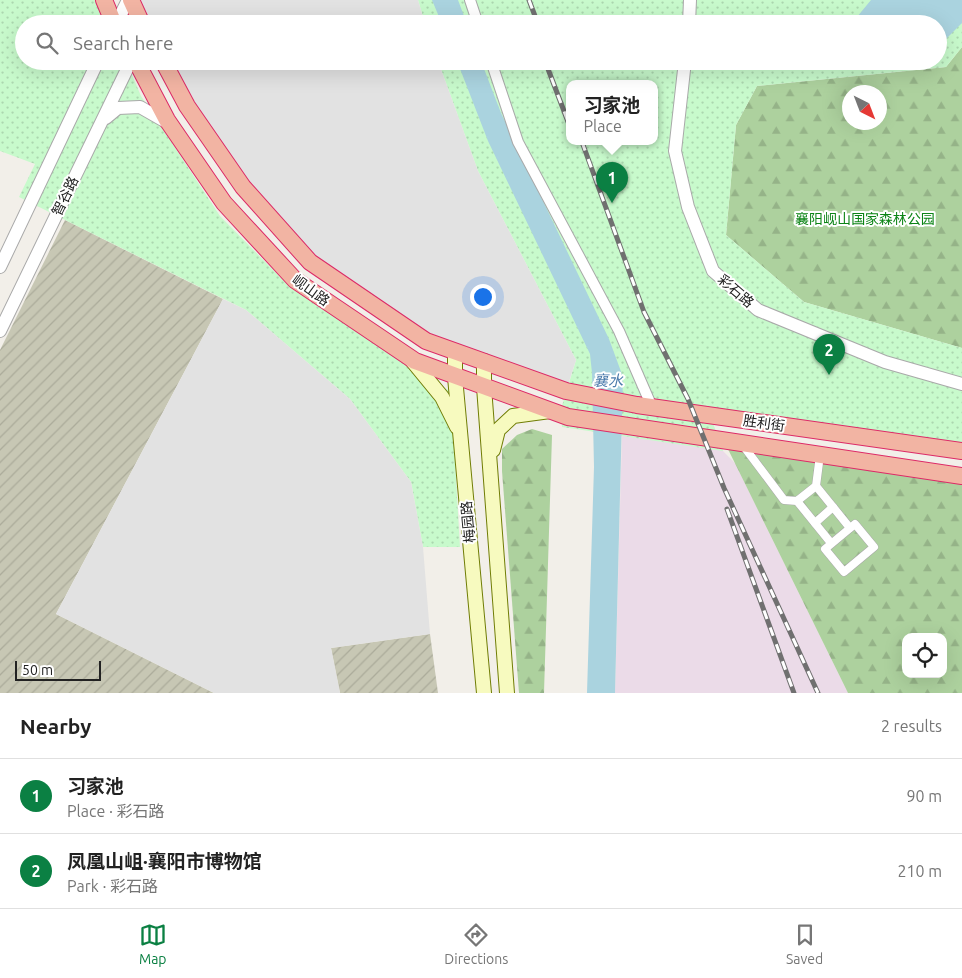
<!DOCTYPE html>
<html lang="en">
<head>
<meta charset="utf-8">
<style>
	:root { --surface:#fff; --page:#f6f6f6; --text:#222; --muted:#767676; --line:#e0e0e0; --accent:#0b8043 }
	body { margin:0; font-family:Ubuntu,"Noto Sans SC",sans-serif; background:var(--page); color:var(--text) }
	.controls { position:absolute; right:15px; bottom:15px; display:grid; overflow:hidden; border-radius:10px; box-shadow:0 5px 20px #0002 }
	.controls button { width:45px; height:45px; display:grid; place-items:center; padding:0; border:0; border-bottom:1px solid var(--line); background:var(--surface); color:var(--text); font:25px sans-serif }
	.compass { position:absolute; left:842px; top:85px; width:45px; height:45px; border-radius:50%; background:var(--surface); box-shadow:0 5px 20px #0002; rotate:138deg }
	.scale { position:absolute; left:15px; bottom:12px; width:86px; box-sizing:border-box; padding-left:5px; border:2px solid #222; border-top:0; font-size:14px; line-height:18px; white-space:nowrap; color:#222; -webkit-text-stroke:4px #fff; paint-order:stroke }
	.you { position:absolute; left:482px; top:296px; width:18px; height:18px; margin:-12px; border:4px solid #fff; border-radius:50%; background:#1a73e8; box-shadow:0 0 0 8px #1a73e833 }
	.badge { display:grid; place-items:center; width:32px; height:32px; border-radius:50%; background:var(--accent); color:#fff; font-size:16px; font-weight:700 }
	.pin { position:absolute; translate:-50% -41px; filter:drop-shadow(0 1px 2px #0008) }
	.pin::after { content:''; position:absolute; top:26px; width:18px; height:15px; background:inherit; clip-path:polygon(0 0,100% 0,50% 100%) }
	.popup { position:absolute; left:566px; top:80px; width:92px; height:65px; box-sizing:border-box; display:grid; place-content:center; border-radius:10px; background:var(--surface); filter:drop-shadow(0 1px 4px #0005); font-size:16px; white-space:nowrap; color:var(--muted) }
	.popup b { font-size:19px; color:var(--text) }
	.popup::after { content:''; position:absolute; left:50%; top:100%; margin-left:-10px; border:10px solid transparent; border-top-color:var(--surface) }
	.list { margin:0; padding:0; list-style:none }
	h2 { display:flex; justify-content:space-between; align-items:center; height:65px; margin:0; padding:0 20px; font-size:21px }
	h2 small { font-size:16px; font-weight:400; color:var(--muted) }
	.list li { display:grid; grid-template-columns:32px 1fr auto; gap:15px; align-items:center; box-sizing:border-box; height:75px; padding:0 20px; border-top:1px solid var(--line) }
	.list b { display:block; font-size:19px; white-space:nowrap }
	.list p { margin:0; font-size:16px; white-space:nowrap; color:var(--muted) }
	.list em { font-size:16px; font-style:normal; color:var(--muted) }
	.icon { flex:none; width:28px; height:28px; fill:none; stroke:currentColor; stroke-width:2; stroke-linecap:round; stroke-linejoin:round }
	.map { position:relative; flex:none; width:962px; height:693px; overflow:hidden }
	.search { position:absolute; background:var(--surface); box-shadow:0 5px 20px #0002; left:15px; right:15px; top:15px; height:55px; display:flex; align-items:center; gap:12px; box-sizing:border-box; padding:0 18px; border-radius:28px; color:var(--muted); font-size:19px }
	.sheet { height:215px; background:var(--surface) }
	nav { display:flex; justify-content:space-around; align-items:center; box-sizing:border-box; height:70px; border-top:1px solid var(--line); background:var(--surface); font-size:14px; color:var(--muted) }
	nav a { display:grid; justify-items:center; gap:2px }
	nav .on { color:var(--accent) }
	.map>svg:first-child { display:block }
	.industrial { fill:#ebdbe8 }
	.construction { fill:url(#construction-furrows) }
	.forest { fill:url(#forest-firs); fill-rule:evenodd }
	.park { fill:url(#park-dots); fill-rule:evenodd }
	.parking { fill:#e2e2e2 }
	.water { fill:#aad3df }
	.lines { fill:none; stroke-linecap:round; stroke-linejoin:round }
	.pedestrian-casing { stroke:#a9a9a9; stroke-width:9 }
	.minor-casing { stroke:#a9a9a9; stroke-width:12 }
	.tertiary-casing { stroke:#a9a9a9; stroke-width:14 }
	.secondary-casing { stroke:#707d05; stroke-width:16 }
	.trunk-casing { stroke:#dc2a67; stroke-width:18 }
	.pedestrian { stroke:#fff; stroke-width:8 }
	.minor { stroke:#fff; stroke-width:10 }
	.tertiary { stroke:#fff; stroke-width:12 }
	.secondary { stroke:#f7fabf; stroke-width:14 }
	.trunk { stroke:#f2b4a3; stroke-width:16 }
	.rail-casing { stroke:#707070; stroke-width:5 }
	.rail { stroke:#fff; stroke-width:3; stroke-dasharray:9; stroke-linecap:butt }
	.labels { text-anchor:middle; stroke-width:4; stroke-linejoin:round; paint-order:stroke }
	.street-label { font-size:14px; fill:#222; stroke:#fff }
	.park-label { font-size:14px; fill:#0c8416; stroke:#fff }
	.water-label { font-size:15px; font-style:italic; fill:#4a7aab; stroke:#fff }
</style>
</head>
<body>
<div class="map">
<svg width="962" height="693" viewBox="0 0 962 693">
	<defs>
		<pattern id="construction-furrows" width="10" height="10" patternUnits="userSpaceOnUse" patternTransform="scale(1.25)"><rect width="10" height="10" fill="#c7c7b4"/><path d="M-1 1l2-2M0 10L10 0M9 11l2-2" fill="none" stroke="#abab9a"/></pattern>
		<pattern id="forest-firs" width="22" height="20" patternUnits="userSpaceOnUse" patternTransform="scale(1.25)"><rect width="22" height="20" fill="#add19e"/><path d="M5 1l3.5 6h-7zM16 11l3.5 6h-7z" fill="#95b388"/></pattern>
		<pattern id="park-dots" width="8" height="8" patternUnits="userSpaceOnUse" patternTransform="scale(1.25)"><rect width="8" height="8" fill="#c8facc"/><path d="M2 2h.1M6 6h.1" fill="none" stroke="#acd6af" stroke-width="1.8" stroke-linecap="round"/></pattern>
	</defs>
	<rect width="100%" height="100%" fill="#f2efe9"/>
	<path class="industrial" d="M669 302 723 451 735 463 848 693H615L622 435 678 443Z"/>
	<g class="construction">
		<path d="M65 220 223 299 56 614 214 693H0V350Z"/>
		<path d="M430 634 438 693H340L331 648Z"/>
	</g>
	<g class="forest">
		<path d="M962 47V348L804 302 726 235 736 125 757 86 946 67ZM850 92H880V122H850Z"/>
		<path d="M532 429 552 435 544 693H519L502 471V449L517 435Z"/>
		<path d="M724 441 962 476V693H848ZM906 637H943V674H906Z"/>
	</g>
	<g class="park">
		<path d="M0 0H99L110 24H24V61H126L141 96 220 216 286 283 451 392 460 547H423L411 482 350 399 246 310 19 197 35 164 0 151Z"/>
		<path d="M418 0H962V47L946 67 757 86 736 125 726 235 804 302 962 348V451L717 416 706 404 723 451 562 427 561 409 576 360 478 171 438 61H938V24H425ZM570 84H654V142H570Z"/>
	</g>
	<g class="parking">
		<path d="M131 0H418L425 24H142Z"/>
		<path d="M163 61H438L478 171 576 360 566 391 426 341 310 262 243 187Z"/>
		<path d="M223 299 246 310 350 399 411 482 423 547 430 634 331 648 340 693H214L56 614Z"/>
	</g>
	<g class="water">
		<path d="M432 0H458L467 24H442Z"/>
		<path d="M871 0H962V23L938 47V24H855L857 17Z"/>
		<path d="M457 61H481L501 113 609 339 623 377 615 693H587L594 467 592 373 590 354 488 141Z"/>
	</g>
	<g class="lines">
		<defs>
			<g id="pedestrian">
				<path d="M742 444 784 500 797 501 816 486 820 455"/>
				<path d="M816 486 850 528"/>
				<path d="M797 501 831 543"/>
				<path d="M815 523 833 507"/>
				<path d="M855 524 874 547 844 572 825 549Z"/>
			</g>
			<g id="minor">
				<path d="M470 0 478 24"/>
				<path d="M491 61 518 142 619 331 652 407"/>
			</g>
			<g id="tertiary">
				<path d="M116 24 128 0"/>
				<path d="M689 24 690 0"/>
				<path d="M685 61 675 151 688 207 713 271 758 310 885 362 962 384"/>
				<path d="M106 118 118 108 140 107 168 123"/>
				<path d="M0 267 98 61"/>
				<path d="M0 331 131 61"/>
			</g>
			<g id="secondary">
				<path d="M455 351V377L484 693"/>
				<path d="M410 358 442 397 457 427"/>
				<path d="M484 361V387L507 693"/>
				<path d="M493 450 498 430 513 416 550 411"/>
			</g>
			<g id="trunk">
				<path d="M104 0 114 24"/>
				<path d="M131 0 142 24"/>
				<path d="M136 61 167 120 224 203 295 280 415 361 568 417 962 476"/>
				<path d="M163 61 187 106 243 187 310 262 426 341 566 391 637 405 962 451"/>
			</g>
		</defs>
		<use href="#pedestrian" class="pedestrian-casing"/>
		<use href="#minor" class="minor-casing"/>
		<use href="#tertiary" class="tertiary-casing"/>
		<use href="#secondary" class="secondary-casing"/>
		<use href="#trunk" class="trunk-casing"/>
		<use href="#pedestrian" class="pedestrian"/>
		<use href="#minor" class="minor"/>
		<use href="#tertiary" class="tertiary"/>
		<use href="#secondary" class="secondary"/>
		<use href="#trunk" class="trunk"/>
		<defs>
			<g id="rail">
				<path d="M529 0 538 24"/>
				<path d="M545 61 570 127"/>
				<path d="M582 142 644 312 688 399 724 488 818 693"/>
				<path d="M727 509 794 693"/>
			</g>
		</defs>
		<use href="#rail" class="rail-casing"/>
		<use href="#rail" class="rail"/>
	</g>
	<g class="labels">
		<g class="street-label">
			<text transform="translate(65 196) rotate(-64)" y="5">智谷路</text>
			<text transform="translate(311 290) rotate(36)" y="5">岘山路</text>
			<text transform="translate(736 291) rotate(41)" y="5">彩石路</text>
			<text transform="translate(764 423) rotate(8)" y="5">胜利街</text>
			<text transform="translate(468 522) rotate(-95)" y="5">梅园路</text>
		</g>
		<g class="park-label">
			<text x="865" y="224">襄阳岘山国家森林公园</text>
		</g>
		<g class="water-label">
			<text x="608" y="386">襄水</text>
		</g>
	</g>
</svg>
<div class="controls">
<button><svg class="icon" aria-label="locate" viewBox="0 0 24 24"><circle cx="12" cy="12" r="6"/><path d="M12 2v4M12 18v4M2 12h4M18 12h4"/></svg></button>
</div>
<svg class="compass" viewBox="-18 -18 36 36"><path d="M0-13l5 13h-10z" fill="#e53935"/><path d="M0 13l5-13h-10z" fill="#767676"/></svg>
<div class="scale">50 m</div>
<div class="you"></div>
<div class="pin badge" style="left:612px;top:203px">1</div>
<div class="popup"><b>习家池</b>Place</div>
<div class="pin badge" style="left:829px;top:375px">2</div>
<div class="search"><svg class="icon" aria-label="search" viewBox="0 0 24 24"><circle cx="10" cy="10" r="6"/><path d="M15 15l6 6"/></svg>Search here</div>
</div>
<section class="sheet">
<h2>Nearby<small>2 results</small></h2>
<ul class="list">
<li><span class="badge">1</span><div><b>习家池</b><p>Place · 彩石路</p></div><em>90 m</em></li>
<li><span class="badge">2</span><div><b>凤凰山岨·襄阳市博物馆</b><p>Park · 彩石路</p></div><em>210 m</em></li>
</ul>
</section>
<nav>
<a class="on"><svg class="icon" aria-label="map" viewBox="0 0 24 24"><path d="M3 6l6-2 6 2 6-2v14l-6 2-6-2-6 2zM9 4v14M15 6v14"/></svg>Map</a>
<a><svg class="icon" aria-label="directions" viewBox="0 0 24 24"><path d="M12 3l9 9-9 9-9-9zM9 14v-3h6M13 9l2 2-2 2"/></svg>Directions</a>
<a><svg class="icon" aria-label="saved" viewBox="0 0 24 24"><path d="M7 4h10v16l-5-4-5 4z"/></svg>Saved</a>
</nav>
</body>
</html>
